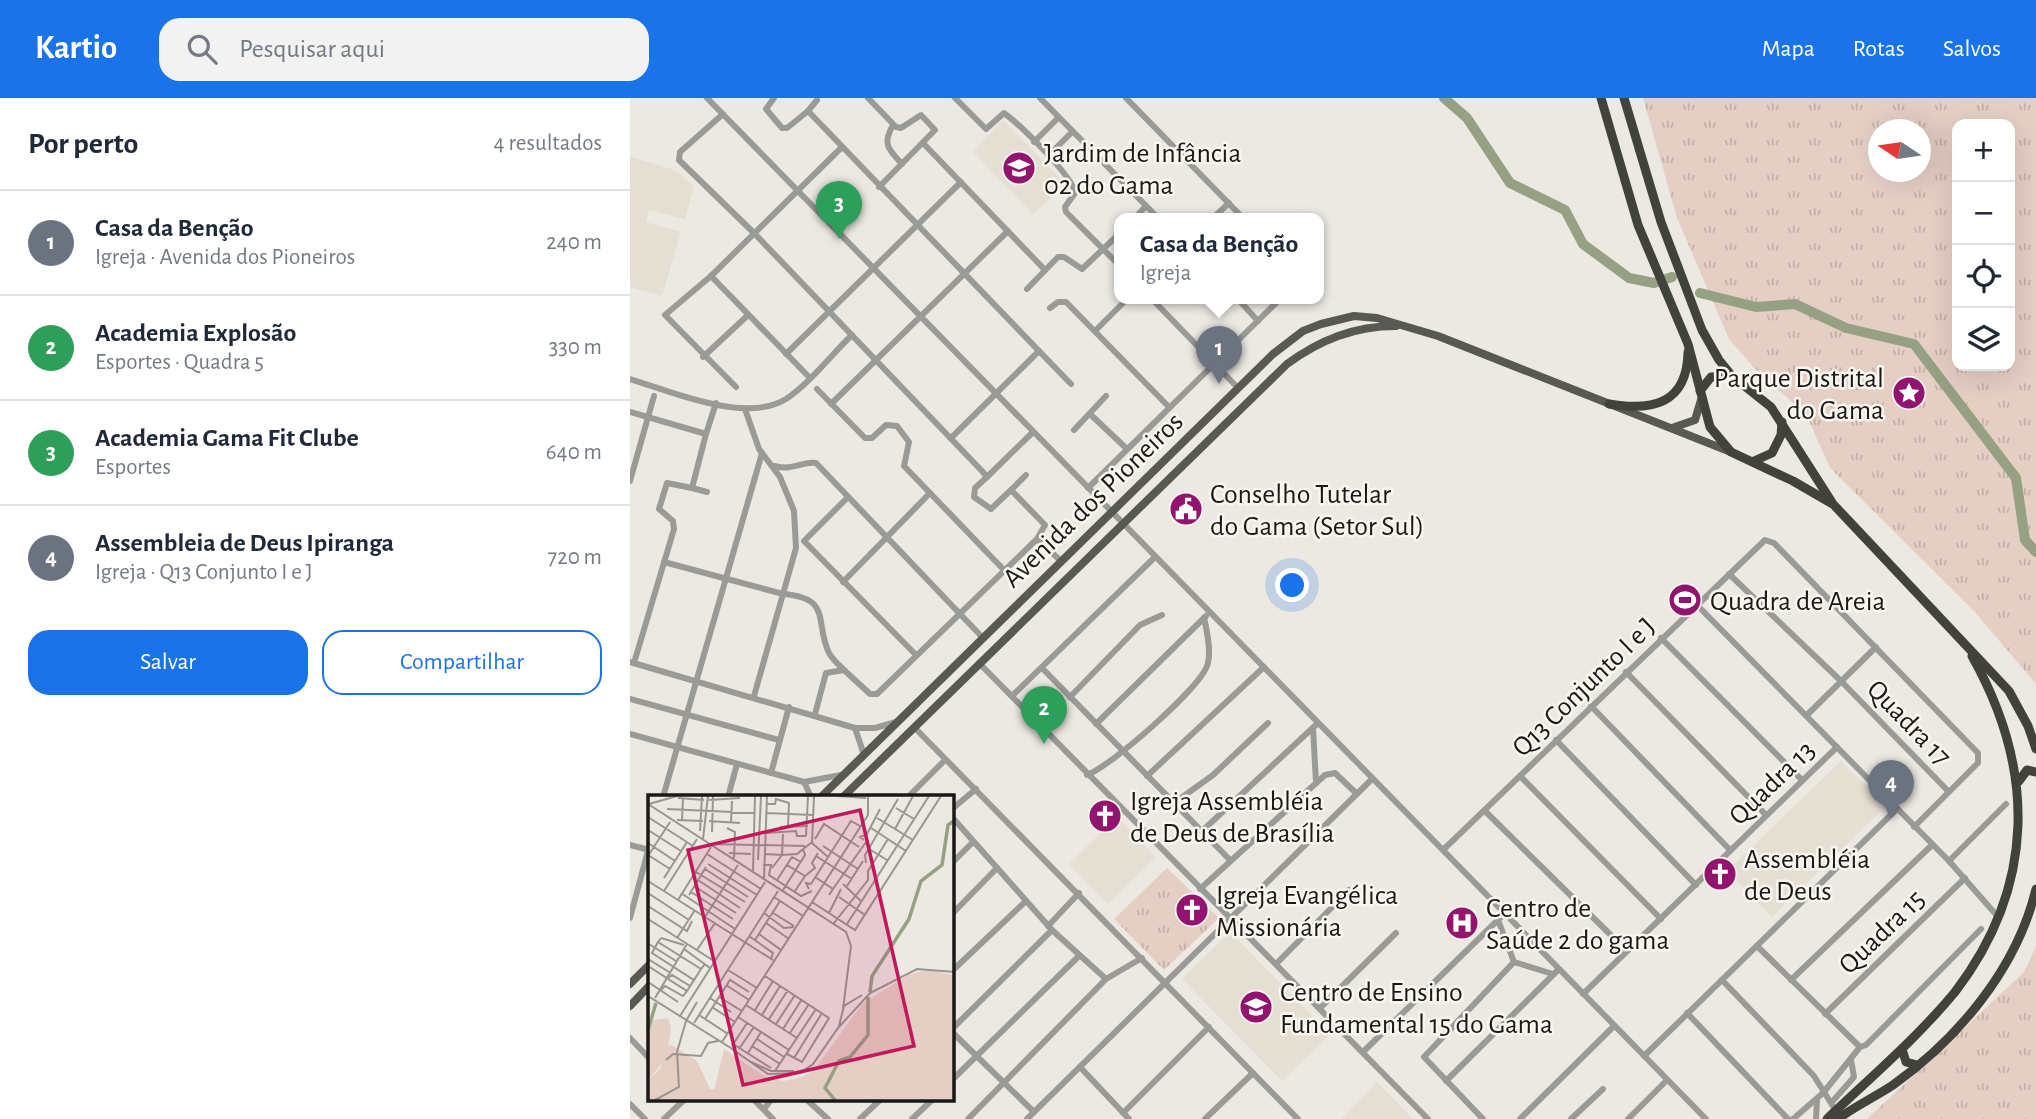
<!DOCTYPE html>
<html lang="pt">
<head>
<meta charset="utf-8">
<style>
	:root { --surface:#fff; --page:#f2f2f3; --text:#1f2937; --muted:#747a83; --line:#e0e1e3; --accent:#1a73e8 }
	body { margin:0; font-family:"Alegreya Sans",sans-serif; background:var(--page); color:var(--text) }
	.controls { position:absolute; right:21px; top:21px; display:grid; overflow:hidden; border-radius:14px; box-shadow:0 7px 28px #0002 }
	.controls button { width:63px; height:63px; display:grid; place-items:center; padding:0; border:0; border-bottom:2px solid var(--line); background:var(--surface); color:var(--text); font:35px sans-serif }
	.compass { position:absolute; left:1238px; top:21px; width:63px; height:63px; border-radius:50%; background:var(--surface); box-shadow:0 7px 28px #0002; rotate:283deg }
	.you { position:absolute; left:663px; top:488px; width:24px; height:24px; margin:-18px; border:5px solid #fff; border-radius:50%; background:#1a73e8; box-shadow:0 0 0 10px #1a73e833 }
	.badge { display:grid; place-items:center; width:46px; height:46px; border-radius:50%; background:var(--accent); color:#fff; font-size:23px; font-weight:700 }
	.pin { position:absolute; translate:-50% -58px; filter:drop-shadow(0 2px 4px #0008) }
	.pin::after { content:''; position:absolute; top:37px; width:24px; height:21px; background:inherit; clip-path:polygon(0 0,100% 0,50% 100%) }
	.popup { position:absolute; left:484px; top:115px; width:210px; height:91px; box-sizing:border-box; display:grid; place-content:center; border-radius:14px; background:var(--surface); filter:drop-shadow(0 2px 5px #0005); font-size:23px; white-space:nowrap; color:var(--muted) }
	.popup b { font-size:26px; color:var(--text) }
	.popup::after { content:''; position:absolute; left:50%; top:100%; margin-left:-14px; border:14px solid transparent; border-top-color:var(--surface) }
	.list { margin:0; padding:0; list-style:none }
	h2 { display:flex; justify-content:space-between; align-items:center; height:91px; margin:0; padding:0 28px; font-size:30px }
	h2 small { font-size:23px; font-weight:400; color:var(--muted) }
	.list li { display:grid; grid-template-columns:46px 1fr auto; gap:21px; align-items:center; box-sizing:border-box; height:105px; padding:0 28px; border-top:2px solid var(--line) }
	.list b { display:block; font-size:26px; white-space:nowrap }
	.list p { margin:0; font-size:23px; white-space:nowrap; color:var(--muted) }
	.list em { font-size:23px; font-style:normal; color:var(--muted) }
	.actions { display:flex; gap:14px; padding:21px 28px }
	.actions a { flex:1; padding:16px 0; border:2px solid var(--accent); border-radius:21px; text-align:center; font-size:24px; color:var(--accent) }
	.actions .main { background:var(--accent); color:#fff }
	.icon { flex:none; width:38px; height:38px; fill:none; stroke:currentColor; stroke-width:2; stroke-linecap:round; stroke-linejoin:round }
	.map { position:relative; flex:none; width:1406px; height:1021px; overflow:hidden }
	header { display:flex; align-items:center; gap:42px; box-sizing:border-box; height:98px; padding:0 35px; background:var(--accent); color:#fff }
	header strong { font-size:33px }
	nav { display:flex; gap:38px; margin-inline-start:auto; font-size:24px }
	.search { width:490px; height:63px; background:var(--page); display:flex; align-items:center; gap:18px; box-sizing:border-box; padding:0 24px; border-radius:21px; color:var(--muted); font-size:26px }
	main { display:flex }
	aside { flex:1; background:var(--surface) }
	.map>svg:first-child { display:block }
	.built { fill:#e5ded2 }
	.park { fill:url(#park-tufts); fill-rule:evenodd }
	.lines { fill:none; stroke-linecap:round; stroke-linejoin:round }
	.river { stroke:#95a182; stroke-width:10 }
	.minor { stroke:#9a9a97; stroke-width:6 }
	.major { stroke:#595954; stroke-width:8 }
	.highway { stroke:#42423d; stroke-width:9 }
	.labels { text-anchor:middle; stroke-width:5; stroke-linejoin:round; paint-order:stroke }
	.poi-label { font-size:28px; fill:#1a1917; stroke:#f9f6f0; text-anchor:start }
	.street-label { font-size:28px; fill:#1a1917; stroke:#f9f6f0 }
	.inset-river { fill:none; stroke:#95a182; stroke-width:3.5 }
	.inset-road { fill:none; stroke:#989691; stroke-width:2 }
	.view { fill:#c2185b; fill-opacity:0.15; stroke:#c2185b; stroke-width:3.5 }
	.inset-edge { fill:none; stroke:#1a1917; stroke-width:3.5 }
</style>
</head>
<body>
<header>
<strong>Kartio</strong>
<div class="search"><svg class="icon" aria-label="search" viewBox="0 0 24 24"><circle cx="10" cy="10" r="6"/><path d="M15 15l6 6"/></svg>Pesquisar aqui</div>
<nav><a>Mapa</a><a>Rotas</a><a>Salvos</a></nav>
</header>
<main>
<aside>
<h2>Por perto<small>4 resultados</small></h2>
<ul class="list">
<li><span class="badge" style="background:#6b7280">1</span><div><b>Casa da Benção</b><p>Igreja · Avenida dos Pioneiros</p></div><em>240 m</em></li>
<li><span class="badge" style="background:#2e9e5b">2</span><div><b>Academia Explosão</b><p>Esportes · Quadra 5</p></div><em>330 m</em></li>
<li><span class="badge" style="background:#2e9e5b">3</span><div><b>Academia Gama Fit Clube</b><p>Esportes</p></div><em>640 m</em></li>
<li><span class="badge" style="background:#6b7280">4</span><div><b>Assembleia de Deus Ipiranga</b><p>Igreja · Q13 Conjunto I e J</p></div><em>720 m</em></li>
</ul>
<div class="actions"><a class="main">Salvar</a><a>Compartilhar</a></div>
</aside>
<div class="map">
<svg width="1406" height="1021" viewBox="0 0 1406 1021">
	<defs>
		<pattern id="park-tufts" width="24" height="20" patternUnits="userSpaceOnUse" patternTransform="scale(1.75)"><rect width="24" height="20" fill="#e5cec4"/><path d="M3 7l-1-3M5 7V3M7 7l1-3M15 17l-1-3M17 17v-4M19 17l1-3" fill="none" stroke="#c4b0a8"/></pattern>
	</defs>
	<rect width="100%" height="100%" fill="#ece9e3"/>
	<g class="built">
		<path d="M373 22 436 86 403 116 343 54Z"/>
		<path d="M0 59 45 72 64 88 55 121 19 112 16 124 51 134 32 198 0 189Z"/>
		<path d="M1211 663 1256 708 1142 819 1097 773Z"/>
		<path d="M487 719 526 759 478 806 439 766Z"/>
		<path d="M600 834 700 936 652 983 552 881Z"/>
		<path d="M747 984 783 1021H712Z"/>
	</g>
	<g class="park">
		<path d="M1013 0H1406V586L1344 513 1200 370 1176 316 1127 273 1099 241 1047 120ZM1380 26V268H1327V26ZM1248 32H1290V74H1248Z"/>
		<path d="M537 770 589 820 534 872 484 821Z"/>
		<path d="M1406 849V1021H1237L1394 874Z"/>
	</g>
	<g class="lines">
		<g class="river">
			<path d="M814 0 837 20 880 85 935 112 953 146 999 180 1024 185 1042 179"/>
			<path d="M1070 195 1126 209 1165 206 1216 230 1284 246 1386 380 1395 442 1406 454"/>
		</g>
		<g class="minor">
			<path d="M77 0 1076 1021"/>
			<path d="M144 0 136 11 152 30H157L178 13"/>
			<path d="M238 0 266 29 271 30 291 17 305 32 249 89"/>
			<path d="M325 0 356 31 374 15C389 26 443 78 445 95L435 109 436 114 489 167"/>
			<path d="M410 0 528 120"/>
			<path d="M496 0 613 120"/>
			<path d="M187 2 178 13 409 253"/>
			<path d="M93 16 50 54 49 62 124 135 352 373 357 379 345 390 344 399 361 411 381 392"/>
			<path d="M263 27C252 46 258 51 272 66"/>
			<path d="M404 44 428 20"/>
			<path d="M293 45 415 172"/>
			<path d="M418 58 442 34"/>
			<path d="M505 120 516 108"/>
			<path d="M583 120 599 105"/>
			<path d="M81 178 179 279"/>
			<path d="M397 191 428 159H434L452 171 489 136"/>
			<path d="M521 200 608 290"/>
			<path d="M607 200 628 223"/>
			<path d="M420 210 428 204H436L539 309"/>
			<path d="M466 232 498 200"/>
			<path d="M156 256 331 84"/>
			<path d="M73 259 117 218"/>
			<path d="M0 281C43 294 115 326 156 301 180 285 201 257 222 237"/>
			<path d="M106 289 35 217 81 178 211 50"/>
			<path d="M187 291 235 340H242L256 327 267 328 279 344 274 368 300 395"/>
			<path d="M201 306 378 133"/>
			<path d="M0 314 76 336 86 305"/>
			<path d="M460 316 497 351"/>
			<path d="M444 332 476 298"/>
			<path d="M321 340 409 253 441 286"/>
			<path d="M144 368C164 373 172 363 186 365L353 540"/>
			<path d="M357 379 403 334"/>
			<path d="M0 383 24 298"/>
			<path d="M62 390 77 394"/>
			<path d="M458 390 651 200"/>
			<path d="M217 400 174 443 286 557"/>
			<path d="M407 441 431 463"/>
			<path d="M34 464 153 496 166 450 164 413 150 379 129 351 115 311"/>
			<path d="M1099 476 1211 583 1318 693"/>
			<path d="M213 484 300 395 374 472"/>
			<path d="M1067 507 1319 763 1369 820"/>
			<path d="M1031 540 1172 682"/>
			<path d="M0 564 225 630H245L266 624"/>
			<path d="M4 565 44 431 43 423 29 411 37 385 62 390 76 336"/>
			<path d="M349 565 798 1021"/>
			<path d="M412 570 600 762"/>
			<path d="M996 574 1136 717"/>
			<path d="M124 598 153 496C203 500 184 524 199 555 203 562 209 567 214 572"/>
			<path d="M382 598 525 459"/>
			<path d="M440 599 510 527 532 517"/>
			<path d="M0 601 149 642"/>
			<path d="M961 608 1100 752"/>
			<path d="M185 616 196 575 214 572 240 596H247L407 441 415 427 381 392 396 377"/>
			<path d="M1177 617 1246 549"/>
			<path d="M466 626 576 518"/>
			<path d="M284 629 668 1021"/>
			<path d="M225 630 234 657"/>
			<path d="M683 630 686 684"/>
			<path d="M0 636 174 684 211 677"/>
			<path d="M926 642 1066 787"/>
			<path d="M141 675 159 609"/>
			<path d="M457 677C481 668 568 592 577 568 582 555 577 533 574 520"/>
			<path d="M517 678 634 569"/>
			<path d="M890 678 1031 821"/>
			<path d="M174 684 181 699"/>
			<path d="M33 699 132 355"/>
			<path d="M98 699 107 666"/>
			<path d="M278 699 315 662"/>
			<path d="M544 705 583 677 638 625"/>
			<path d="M322 711 346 691"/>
			<path d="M855 713 997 853"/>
			<path d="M322 719 422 832 476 881"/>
			<path d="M571 734 688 625"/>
			<path d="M0 747 19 752"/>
			<path d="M813 752 1135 442 1144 445 1348 655V665L1284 729"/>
			<path d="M1319 763 1376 706"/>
			<path d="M322 765 343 744"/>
			<path d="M570 791 695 677 705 675 727 696"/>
			<path d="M322 816 367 770"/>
			<path d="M0 820 19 749"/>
			<path d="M868 822 884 864"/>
			<path d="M418 828 449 795"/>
			<path d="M1127 848 1230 949"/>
			<path d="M884 864 923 876"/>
			<path d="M646 866 719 792"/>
			<path d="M322 873 396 803"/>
			<path d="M1092 882 1184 978 1206 1013"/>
			<path d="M1161 882 1302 747"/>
			<path d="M953 896 1207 649"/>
			<path d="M690 910 766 835"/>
			<path d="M1057 915 1158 1021"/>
			<path d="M1195 916 1335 780"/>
			<path d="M322 931 422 832"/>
			<path d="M322 934 404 1014"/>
			<path d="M0 940 19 960"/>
			<path d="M733 954 875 815"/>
			<path d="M1014 958 1267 711"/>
			<path d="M450 969 499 1021"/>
			<path d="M322 982 449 858"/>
			<path d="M816 983 929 871"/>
			<path d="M124 1002 143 1021"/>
			<path d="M177 1002 198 1021"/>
			<path d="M1202 1004 1224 979 1221 962"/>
			<path d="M0 1006 15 1021"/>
			<path d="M134 1011 141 1002"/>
			<path d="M493 1015 579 929"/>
			<path d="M34 1021 54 1002"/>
			<path d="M230 1021 250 1002"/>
			<path d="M282 1021 302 1002"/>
			<path d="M338 1021 476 881 512 860"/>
			<path d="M397 1021 741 682"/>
			<path d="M575 1021 623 975"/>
			<path d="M853 1021 794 959 884 864"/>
			<path d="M890 1021 984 928"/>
			<path d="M941 1021 973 991"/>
			<path d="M998 1021 1037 982"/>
			<path d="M1163 1021 1193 995 1230 949 1236 947 1351 831"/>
			<path d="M1186 1021 1187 1002"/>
		</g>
		<g class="major">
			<path d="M1042 330 1065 322 1071 302"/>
			<path d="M191 699 643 256 673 233 691 226 724 218 747 220 808 238 1101 354"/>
			<path d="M213 699 657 266C690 242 724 228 766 228"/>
			<path d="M0 886 19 867"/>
			<path d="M0 908 19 888"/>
		</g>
		<g class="highway">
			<path d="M971 0 1008 127 1058 246 1080 329 1101 354 1163 383 1201 405"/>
			<path d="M994 0 1031 124 1072 232 1089 262 1102 278 1141 309 1203 406 1379 593 1398 628 1406 651"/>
			<path d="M1070 293 1081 279 1102 278"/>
			<path d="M979 306C1021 313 1057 307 1058 254"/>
			<path d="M1124 363 1142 355 1151 337 1152 324"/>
			<path d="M1389 683 1397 672 1406 674"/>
			<path d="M1272 951 1276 964 1287 967"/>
			<path d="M1197 1021C1241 979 1287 940 1325 894 1406 788 1406 672 1342 558"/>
			<path d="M1208 1021C1225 1008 1245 999 1263 987 1329 940 1387 870 1406 791"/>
		</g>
	</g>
	<defs>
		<symbol id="school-disc" viewBox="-11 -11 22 22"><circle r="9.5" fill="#93146f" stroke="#f9f6f0"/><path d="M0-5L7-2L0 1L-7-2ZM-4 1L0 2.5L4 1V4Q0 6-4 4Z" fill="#fff"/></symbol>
		<symbol id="sight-disc" viewBox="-11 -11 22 22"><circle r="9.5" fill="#93146f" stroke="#f9f6f0"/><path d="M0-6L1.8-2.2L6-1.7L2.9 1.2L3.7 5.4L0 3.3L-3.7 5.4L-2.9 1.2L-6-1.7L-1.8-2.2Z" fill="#fff"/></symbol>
		<symbol id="civic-disc" viewBox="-11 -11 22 22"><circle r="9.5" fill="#93146f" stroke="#f9f6f0"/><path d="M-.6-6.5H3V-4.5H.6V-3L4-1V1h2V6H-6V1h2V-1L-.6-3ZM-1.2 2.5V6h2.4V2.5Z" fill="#fff"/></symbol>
		<symbol id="stadium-disc" viewBox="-11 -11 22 22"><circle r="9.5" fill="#93146f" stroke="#f9f6f0"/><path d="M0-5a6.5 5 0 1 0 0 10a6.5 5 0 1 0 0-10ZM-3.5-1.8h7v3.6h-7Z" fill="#fff"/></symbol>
		<symbol id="church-disc" viewBox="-11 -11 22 22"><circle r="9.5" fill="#93146f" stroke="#f9f6f0"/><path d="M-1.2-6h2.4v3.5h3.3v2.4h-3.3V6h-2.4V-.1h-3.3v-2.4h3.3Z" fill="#fff"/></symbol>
		<symbol id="hospital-disc" viewBox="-11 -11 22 22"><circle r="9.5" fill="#93146f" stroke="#f9f6f0"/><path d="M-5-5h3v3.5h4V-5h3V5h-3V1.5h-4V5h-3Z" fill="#fff"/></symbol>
	</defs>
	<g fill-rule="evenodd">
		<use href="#school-disc" x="370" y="51" width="38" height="38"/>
		<use href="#sight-disc" x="1260" y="276" width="38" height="38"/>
		<use href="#civic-disc" x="537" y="392" width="38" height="38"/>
		<use href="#stadium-disc" x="1036" y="483" width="38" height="38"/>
		<use href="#church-disc" x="456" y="699" width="38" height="38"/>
		<use href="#church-disc" x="1071" y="757" width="38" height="38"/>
		<use href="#church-disc" x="543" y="793" width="38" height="38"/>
		<use href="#hospital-disc" x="813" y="806" width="38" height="38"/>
		<use href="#school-disc" x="607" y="890" width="38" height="38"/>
	</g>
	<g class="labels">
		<g class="poi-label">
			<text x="414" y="64">Jardim de Infância<tspan x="414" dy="32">02 do Gama</tspan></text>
			<text x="1254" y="289" text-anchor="end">Parque Distrital<tspan x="1254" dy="32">do Gama</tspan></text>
			<text x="580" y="405">Conselho Tutelar<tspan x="580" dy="32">do Gama (Setor Sul)</tspan></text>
			<text x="1080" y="512">Quadra de Areia</text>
			<text x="500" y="712">Igreja Assembléia<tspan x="500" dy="32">de Deus de Brasília</tspan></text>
			<text x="1114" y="770">Assembléia<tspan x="1114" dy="32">de Deus</tspan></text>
			<text x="586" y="806">Igreja Evangélica<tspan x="586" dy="32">Missionária</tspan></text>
			<text x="856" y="819">Centro de<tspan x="856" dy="32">Saúde 2 do gama</tspan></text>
			<text x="650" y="903">Centro de Ensino<tspan x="650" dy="32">Fundamental 15 do Gama</tspan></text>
		</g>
		<g class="street-label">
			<text transform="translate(462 401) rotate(-44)" y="10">Avenida dos Pioneiros</text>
			<text transform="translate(953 588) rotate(-44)" y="10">Q13 Conjunto I e J</text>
			<text transform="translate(1280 624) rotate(46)" y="10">Quadra 17</text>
			<text transform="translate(1141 684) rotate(-44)" y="10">Quadra 13</text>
			<text transform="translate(1251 833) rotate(-44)" y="10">Quadra 15</text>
		</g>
	</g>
	<g transform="translate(18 697)">
		<rect width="306" height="306" fill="#ece9e3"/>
		<path d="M22 249 49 266 62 294 113 301 109 305H0V285L12 274Z" fill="#e5cec4"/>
		<path d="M20 223 23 233 19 262 0 285V226Z" fill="#e5cec4"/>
		<path d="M278 175 306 180V305H64L76 254 119 283 136 286 156 281 167 274 214 209 260 180Z" fill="#e5cec4"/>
		<path class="inset-river" d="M222 197 224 181 261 124 273 86 294 70 300 30 307 25M0 235 8 208M187 305 177 293 191 266 202 262 220 240V202"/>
		<path class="inset-road" d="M166 1 164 48 180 62M189 1 218 3M30 3 56 5M61 5 92 3M0 9 198 137 203 151 195 214M1 9 29 1M118 9H127L128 4 141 8 140 30M248 13 266 24M19 14 106 18M118 18 165 20M0 22 45 51M229 23 265 45M29 25 55 26M34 25 35 4M61 26 92 28M83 27 84 6M132 32 160 31M79 33 87 37 86 63M223 33 258 56M247 34 265 1M0 35 33 56M52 36 54 1M64 37 65 1M118 38 148 36 149 41H158M135 39 134 60 149 59 164 47M158 41 160 1M55 44 60 1M167 44 176 29 211 52M216 45 212 42 219 39 232 14M0 48 27 66M62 49 157 51M175 51 210 74M221 54 239 65M81 58 103 59M59 59 113 94M116 59 134 60 124 73M0 60 22 74M0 61 22 27M168 61 204 84M110 65 113 1M218 68 217 60 250 4M60 69 109 100M115 70H123L121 80 153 101 164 96M139 70 157 81 147 96M57 74 100 102M105 76 107 1M48 77 97 107M157 81 167 73 164 68 170 58M167 82 185 94 181 100M16 83 39 47M116 83 119 1M50 85 92 113M129 85 144 62 153 67M0 86 125 165M195 89 213 106M46 91 88 118M199 91 215 66M161 94 158 88 163 89 203 26 212 31M185 94 218 47M135 95 157 60 155 54M16 96 49 44M43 97 85 124M0 98 41 125M33 98 87 134M41 100 58 72M126 102 155 121M191 102 217 120M30 105 63 52M164 107 207 135 293 1M0 111 39 136 44 126M116 118 136 133 146 132M125 118 146 131M181 118 193 94M57 122 90 70M0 124 66 166M118 128 141 144M186 128 220 85V76L240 44M199 129 281 1M111 139 133 155M101 141 125 158 123 164M13 143 10 147 53 174 57 169M13 143 36 150M29 143 47 115M107 145 132 106M10 147 4 158 46 185 53 174M1 149 28 166M36 154 62 173M49 155 67 128M0 164 21 177M0 171 39 196 46 185M80 175 109 193M117 181 181 223 154 267 139 259M20 183 24 180 42 191M0 187 30 207M78 190 101 205M13 195 17 191 35 201 39 196M0 201 86 255M71 202 94 216M7 203 39 149M62 203 83 217M98 210 149 243M64 212 87 227M107 215 125 186M51 220 80 239M114 220 132 191M32 221 117 87M90 222 141 255M57 224 82 185 101 197M121 224 140 195M38 226 49 207M46 228 130 96M128 229 147 200M191 231 196 211 214 200M135 234 154 204M142 238 161 209M109 244 136 262M74 247 220 20V1M85 249 123 273M84 251 99 228M104 251 132 269M84 254 120 279 152 278 165 269 190 233 222 198 269 174 307 177M91 254 106 232M100 258 113 237M146 263 174 218M18 265 25 259 53 261 60 248 70 246M103 267 123 276H146M127 276 168 214M7 305 31 292 29 257 38 226"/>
		<path class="view" d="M212 15 266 251 95 290 40 55Z"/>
		<rect width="306" height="306" class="inset-edge"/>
	</g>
</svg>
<div class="controls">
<button>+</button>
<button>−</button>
<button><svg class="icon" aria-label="locate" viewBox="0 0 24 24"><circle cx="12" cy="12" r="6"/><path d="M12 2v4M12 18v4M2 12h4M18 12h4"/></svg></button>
<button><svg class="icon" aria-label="layers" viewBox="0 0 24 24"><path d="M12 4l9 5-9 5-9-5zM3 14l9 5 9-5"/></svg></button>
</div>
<svg class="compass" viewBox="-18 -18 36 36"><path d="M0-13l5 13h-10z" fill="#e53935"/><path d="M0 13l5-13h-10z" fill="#747a83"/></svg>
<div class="you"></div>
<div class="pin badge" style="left:589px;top:286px;background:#6b7280">1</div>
<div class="popup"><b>Casa da Benção</b>Igreja</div>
<div class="pin badge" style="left:414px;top:646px;background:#2e9e5b">2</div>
<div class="pin badge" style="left:209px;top:141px;background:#2e9e5b">3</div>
<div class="pin badge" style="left:1261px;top:720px;background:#6b7280">4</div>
</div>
</main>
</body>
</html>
